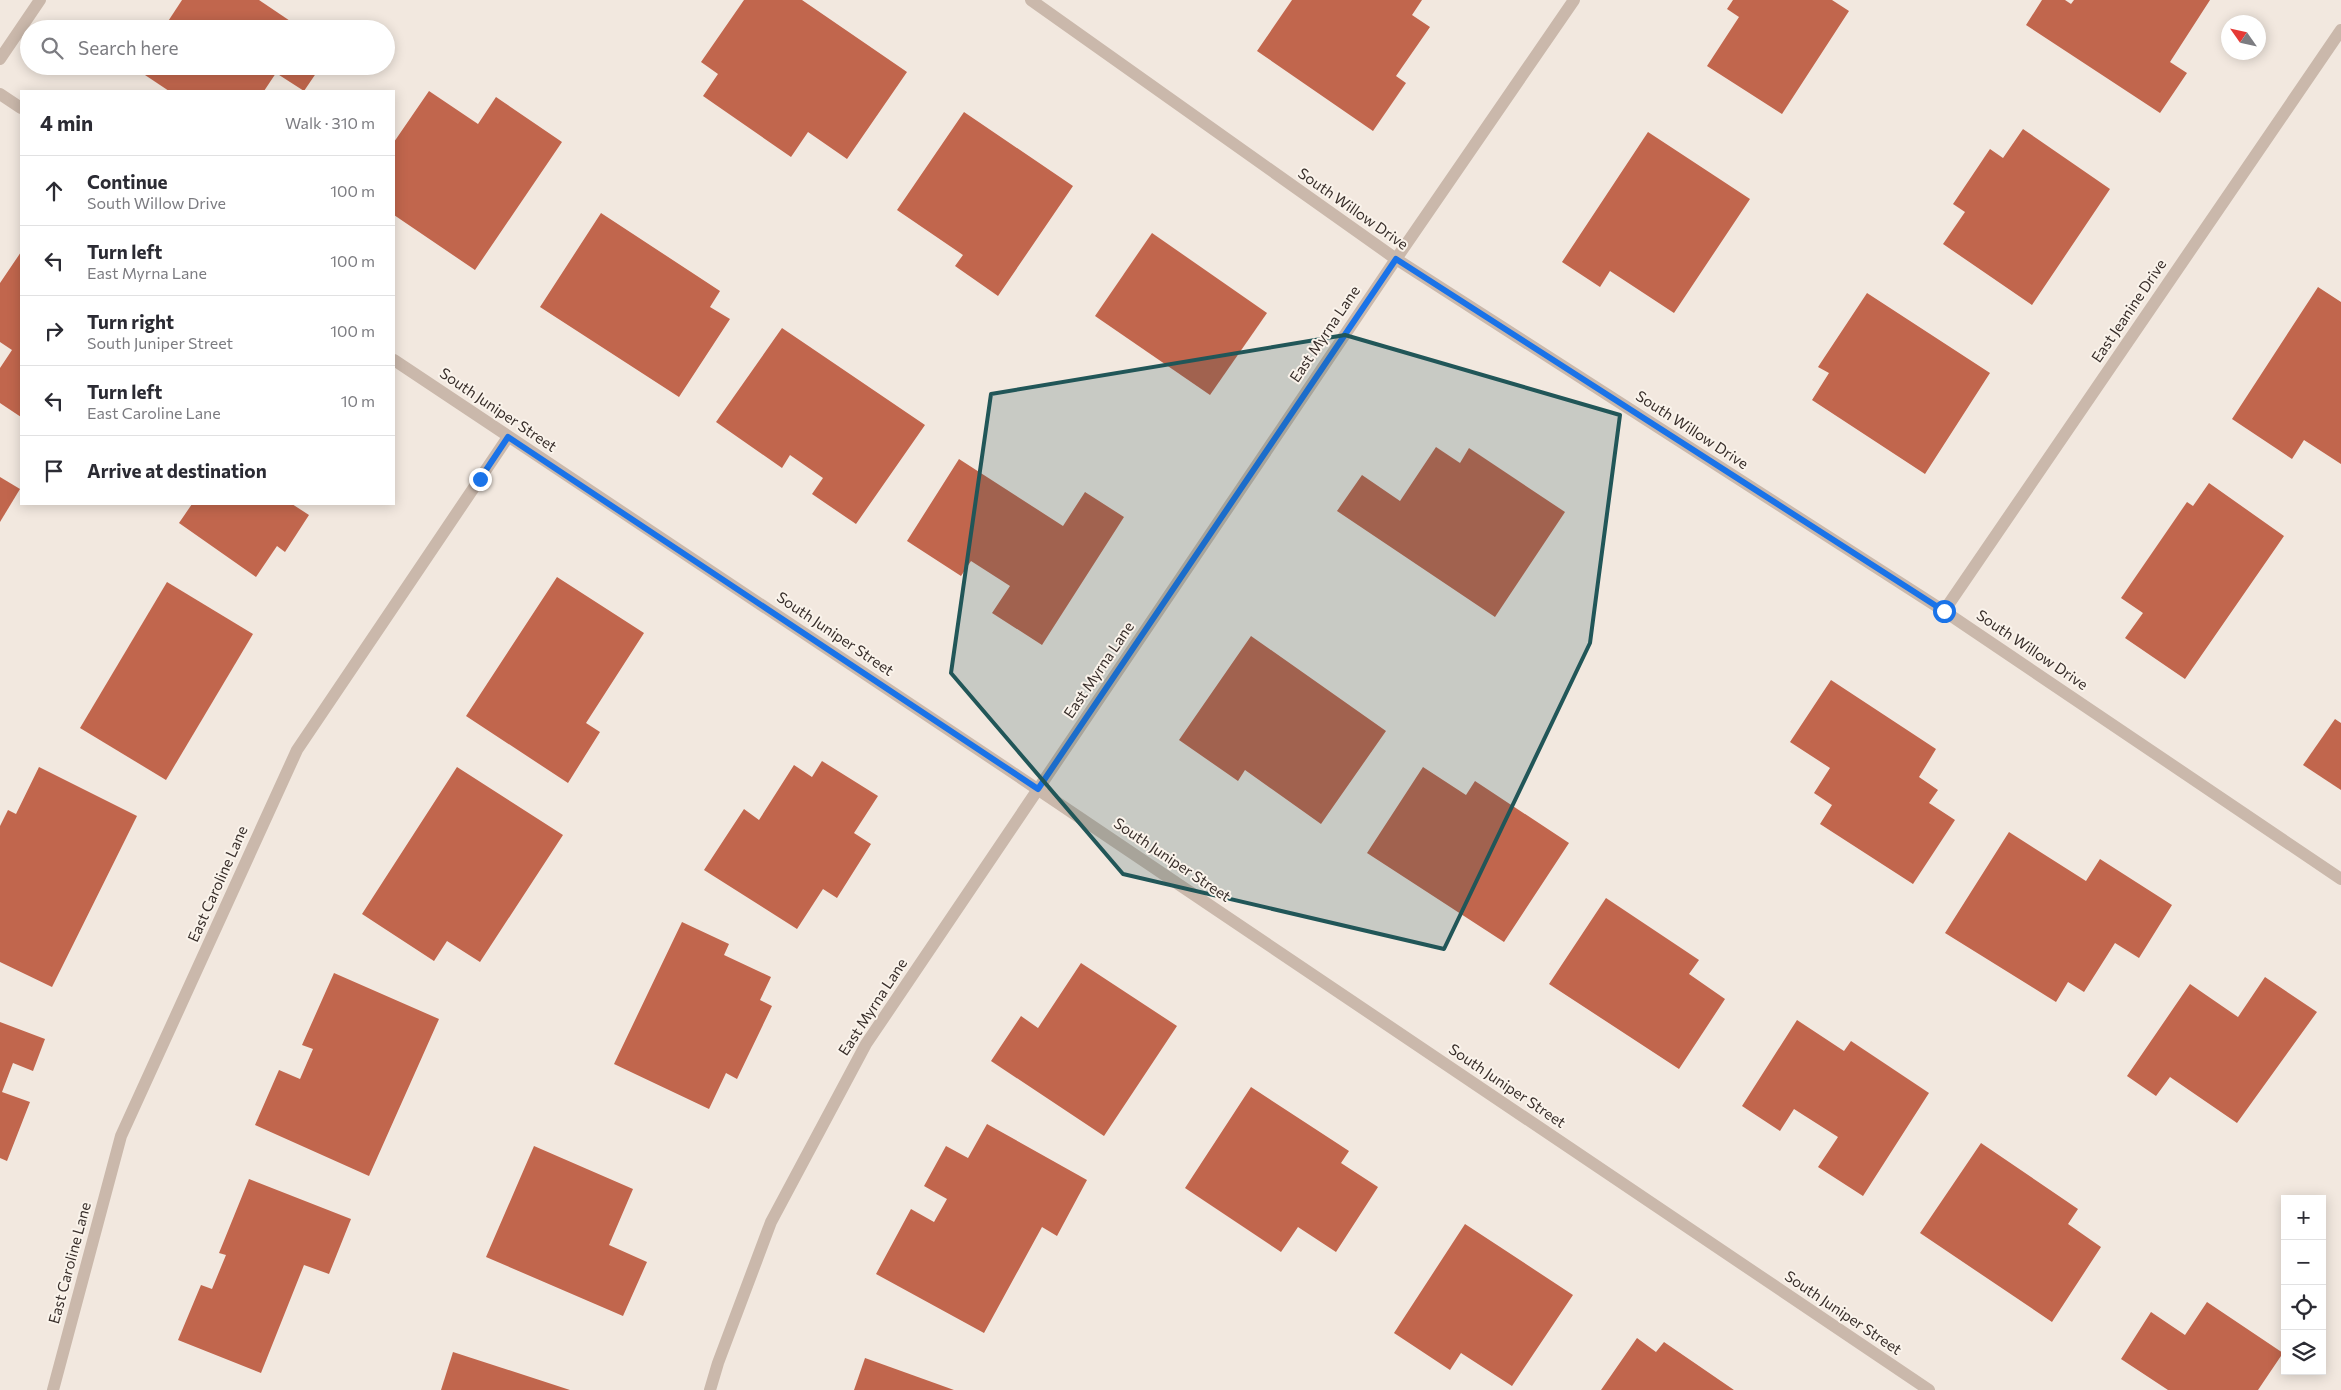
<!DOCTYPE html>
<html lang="en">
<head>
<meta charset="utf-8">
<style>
	:root { --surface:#fff; --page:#f7f7f7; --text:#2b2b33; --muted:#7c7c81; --line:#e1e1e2 }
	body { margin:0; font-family:Commissioner,sans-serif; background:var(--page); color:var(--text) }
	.controls { position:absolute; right:15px; bottom:15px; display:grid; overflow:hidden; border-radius:0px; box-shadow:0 2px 12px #0003 }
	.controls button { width:45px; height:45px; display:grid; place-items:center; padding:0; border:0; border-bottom:1px solid var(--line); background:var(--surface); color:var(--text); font:25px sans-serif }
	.compass { position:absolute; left:2221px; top:15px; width:45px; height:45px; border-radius:50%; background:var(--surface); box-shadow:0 2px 12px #0003; rotate:304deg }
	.stop { position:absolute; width:15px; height:15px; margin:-11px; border:4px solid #1a73e8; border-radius:50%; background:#fff }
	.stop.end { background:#1a73e8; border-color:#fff; box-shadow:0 1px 5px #0008 }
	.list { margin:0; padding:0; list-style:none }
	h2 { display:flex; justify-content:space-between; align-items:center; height:65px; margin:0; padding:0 20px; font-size:21px }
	h2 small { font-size:16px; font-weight:400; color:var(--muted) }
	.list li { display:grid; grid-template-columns:32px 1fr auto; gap:15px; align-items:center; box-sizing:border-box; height:70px; padding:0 20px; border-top:1px solid var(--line) }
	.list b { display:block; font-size:19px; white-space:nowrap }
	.list p { margin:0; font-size:16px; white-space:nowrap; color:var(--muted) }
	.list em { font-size:16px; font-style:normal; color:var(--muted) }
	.icon { flex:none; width:28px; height:28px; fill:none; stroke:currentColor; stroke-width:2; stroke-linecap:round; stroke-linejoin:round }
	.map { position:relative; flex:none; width:2341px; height:1390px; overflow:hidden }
	.search { position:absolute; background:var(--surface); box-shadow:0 2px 12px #0003; left:20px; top:20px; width:375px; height:55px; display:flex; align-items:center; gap:12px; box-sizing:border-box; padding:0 18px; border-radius:28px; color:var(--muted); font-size:19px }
	.panel { position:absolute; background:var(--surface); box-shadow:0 2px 12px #0003; left:20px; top:90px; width:375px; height:415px; border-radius:0px }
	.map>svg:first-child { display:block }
	.building { fill:#c1664d }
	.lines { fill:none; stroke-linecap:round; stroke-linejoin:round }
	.minor { stroke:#cab8ab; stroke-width:12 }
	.route { stroke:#1a73e8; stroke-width:6 }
	.marked { fill:#215658; fill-opacity:0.2; stroke:#215658; stroke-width:4; stroke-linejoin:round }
	.labels { text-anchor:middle; stroke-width:4; stroke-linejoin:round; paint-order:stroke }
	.street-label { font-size:15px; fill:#382e2a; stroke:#faf3eb }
</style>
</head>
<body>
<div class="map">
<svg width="2341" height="1390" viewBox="0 0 2341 1390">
	<rect width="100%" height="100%" fill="#f2e8df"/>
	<g class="building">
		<path d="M182 0H259L302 29H163Z"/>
		<path d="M744 0H802L907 72 847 159 808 132 791 157 703 96 718 74 701 62Z"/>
		<path d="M1292 0H1422L1412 15 1430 27 1396 76 1406 83 1373 131 1257 51Z"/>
		<path d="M1733 0H1832L1849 11 1782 114 1707 66 1739 17 1727 9Z"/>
		<path d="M2042 0H2065L2071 4 2074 0H2210L2170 62 2187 73 2160 113 2026 25Z"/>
		<path d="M138 66H321L304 91 276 73 264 91H169L136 69Z"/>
		<path d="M429 91 478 124 496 97 562 142 475 270 394 215V142Z"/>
		<path d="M964 112 1073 186 998 296 955 266 963 255 897 210Z"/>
		<path d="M2023 129 2110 189 2032 305 1943 244 1965 212 1953 204 1990 149 2003 158Z"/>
		<path d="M1648 132 1750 199 1674 313 1610 271 1600 287 1562 262Z"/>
		<path d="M601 213 720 291 710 307 730 319 679 397 540 307Z"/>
		<path d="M1152 233 1267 313 1210 395 1095 316Z"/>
		<path d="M21 252V417L0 403V368L12 350 0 342V283Z"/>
		<path d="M2318 287 2341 302V464L2304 440 2292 459 2232 419Z"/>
		<path d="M1867 293 1990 373 1925 474 1812 400 1829 373 1818 367Z"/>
		<path d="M782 328 925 425 856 524 812 494 823 478 790 455 782 468 716 422Z"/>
		<path d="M1436 447 1460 463 1469 448 1565 512 1495 617 1337 511 1362 475 1400 501Z"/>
		<path d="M959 459 1063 526 1085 492 1124 517 1042 645 992 613 1010 586 971 561 961 576 907 541Z"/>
		<path d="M0 477 20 489 0 522Z"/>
		<path d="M2209 483 2284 536 2185 679 2125 638 2143 613 2121 598 2187 502 2193 506Z"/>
		<path d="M192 504H292L309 515 285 552 277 546 256 577 179 523Z"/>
		<path d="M557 577 644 633 586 723 600 732 568 783 466 716Z"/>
		<path d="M167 582 253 634 166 780 80 728Z"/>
		<path d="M1251 636 1386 731 1321 824 1245 770 1238 781 1179 740Z"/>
		<path d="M1831 680 1936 749 1919 777 1938 790 1929 803 1955 820 1913 884 1820 824 1832 805 1814 793 1830 768 1790 742Z"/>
		<path d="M2335 719 2341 723V790L2303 765Z"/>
		<path d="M822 761 878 796 854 833 871 844 837 898 823 889 797 929 704 870 744 809 759 820 794 765 812 777Z"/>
		<path d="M39 767 137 816 52 987 0 962V826L8 810 16 814Z"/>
		<path d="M457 767 563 835 480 962 447 941 434 961 362 914Z"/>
		<path d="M1423 767 1466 795 1475 781 1569 843 1504 942 1367 853Z"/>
		<path d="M2009 832 2086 881 2100 859 2172 905 2139 958 2115 943 2084 992 2068 982 2056 1002 1945 933Z"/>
		<path d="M1606 898 1699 960 1689 974 1725 999 1679 1069 1549 984Z"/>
		<path d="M682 922 729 944 724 955 771 977 760 1000 772 1006 737 1079 726 1073 709 1109 614 1064Z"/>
		<path d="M1081 963 1177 1026 1104 1136 991 1061 1021 1016 1038 1028Z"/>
		<path d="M334 973 439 1019 369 1176 255 1125 279 1070 300 1079 313 1049 302 1045Z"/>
		<path d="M2265 977 2317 1012 2237 1123 2170 1077 2156 1096 2127 1076 2190 984 2238 1017Z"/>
		<path d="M1797 1020 1844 1051 1851 1041 1929 1093 1863 1196 1818 1167 1838 1137 1794 1109 1780 1131 1742 1106Z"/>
		<path d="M0 1022 45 1039 33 1071 13 1063 2 1092 30 1102 7 1161 0 1158Z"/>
		<path d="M1251 1087 1349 1151 1341 1163 1378 1187 1336 1252 1298 1227 1281 1252 1185 1188Z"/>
		<path d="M987 1124 1087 1180 1057 1236 1042 1227 984 1333 876 1274 911 1209 934 1222 947 1199 924 1186 946 1146 968 1158Z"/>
		<path d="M1981 1143 2078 1209 2068 1224 2101 1247 2052 1322 1920 1233Z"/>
		<path d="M534 1146 633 1189 609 1245 647 1262 623 1316 486 1257Z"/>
		<path d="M249 1179 351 1219 329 1274 304 1265 261 1373 178 1340 201 1285 212 1289 226 1255 219 1253Z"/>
		<path d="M1465 1224 1573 1295 1512 1386 1461 1353 1450 1370 1394 1333Z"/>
		<path d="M2207 1302 2283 1353 2258 1390H2168L2121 1359 2151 1312 2185 1335Z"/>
		<path d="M1637 1338 1656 1352 1664 1342 1734 1390H1601Z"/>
		<path d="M453 1352 570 1390H441Z"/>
		<path d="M865 1358 954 1390H854Z"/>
	</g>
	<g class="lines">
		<g class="minor">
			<path d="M1031 0 1396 259 1944 611 2341 879"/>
			<path d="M0 59 40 0"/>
			<path d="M0 94 21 108"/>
			<path d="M394 360 1000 764 1929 1390"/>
			<path d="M1944 611 2341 30"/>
			<path d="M53 1390 121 1136 297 750 508 437"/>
			<path d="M710 1390 718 1363 771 1222 866 1044 1396 259 1574 0"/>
		</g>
	</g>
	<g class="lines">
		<path class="route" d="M480 479 508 437 1038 789 1396 259 1944 611"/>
	</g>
	<path class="marked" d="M1345 335 1620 415 1590 643 1444 949 1123 874 951 673 991 394Z"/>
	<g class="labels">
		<g class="street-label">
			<text transform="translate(1353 209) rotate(35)" y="5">South Willow Drive</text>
			<text transform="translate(2129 311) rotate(-56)" y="5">East Jeanine Drive</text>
			<text transform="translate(1325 334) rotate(-56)" y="5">East Myrna Lane</text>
			<text transform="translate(498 410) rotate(34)" y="5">South Juniper Street</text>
			<text transform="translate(1692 430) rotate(33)" y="5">South Willow Drive</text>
			<text transform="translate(835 634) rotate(34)" y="5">South Juniper Street</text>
			<text transform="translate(2032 650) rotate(34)" y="5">South Willow Drive</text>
			<text transform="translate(1099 670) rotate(-56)" y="5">East Myrna Lane</text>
			<text transform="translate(1172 860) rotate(34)" y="5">South Juniper Street</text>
			<text transform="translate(218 884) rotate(-66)" y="5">East Caroline Lane</text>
			<text transform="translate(873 1007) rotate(-57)" y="5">East Myrna Lane</text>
			<text transform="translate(1507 1086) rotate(34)" y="5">South Juniper Street</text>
			<text transform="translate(70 1263) rotate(-75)" y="5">East Caroline Lane</text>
			<text transform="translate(1843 1313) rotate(34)" y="5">South Juniper Street</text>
		</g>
	</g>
</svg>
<div class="controls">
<button>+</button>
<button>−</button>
<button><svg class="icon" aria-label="locate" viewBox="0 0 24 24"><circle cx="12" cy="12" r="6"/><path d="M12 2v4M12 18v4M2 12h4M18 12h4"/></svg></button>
<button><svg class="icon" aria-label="layers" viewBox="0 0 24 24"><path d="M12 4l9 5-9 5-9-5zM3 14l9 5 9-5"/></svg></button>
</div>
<svg class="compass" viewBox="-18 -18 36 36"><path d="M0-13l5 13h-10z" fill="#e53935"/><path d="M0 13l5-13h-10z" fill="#7c7c81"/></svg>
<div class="stop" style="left:1944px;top:611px"></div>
<div class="stop end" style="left:480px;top:479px"></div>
<div class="search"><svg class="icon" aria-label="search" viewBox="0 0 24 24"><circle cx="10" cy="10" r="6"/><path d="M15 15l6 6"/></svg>Search here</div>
<section class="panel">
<h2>4 min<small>Walk · 310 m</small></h2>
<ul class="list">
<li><svg class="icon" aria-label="ahead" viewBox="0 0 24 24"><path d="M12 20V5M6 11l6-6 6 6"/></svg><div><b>Continue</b><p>South Willow Drive</p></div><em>100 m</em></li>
<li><svg class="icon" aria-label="left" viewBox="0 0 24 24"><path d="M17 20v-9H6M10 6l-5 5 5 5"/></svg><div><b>Turn left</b><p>East Myrna Lane</p></div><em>100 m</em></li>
<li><svg class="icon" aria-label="right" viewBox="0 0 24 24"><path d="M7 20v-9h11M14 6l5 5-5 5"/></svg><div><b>Turn right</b><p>South Juniper Street</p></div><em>100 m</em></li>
<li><svg class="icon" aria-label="left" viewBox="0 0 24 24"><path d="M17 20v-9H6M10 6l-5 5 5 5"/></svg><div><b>Turn left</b><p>East Caroline Lane</p></div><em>10 m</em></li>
<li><svg class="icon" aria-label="arrive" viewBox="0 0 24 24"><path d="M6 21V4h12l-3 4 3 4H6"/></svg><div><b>Arrive at destination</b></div></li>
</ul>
</section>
</div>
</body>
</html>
